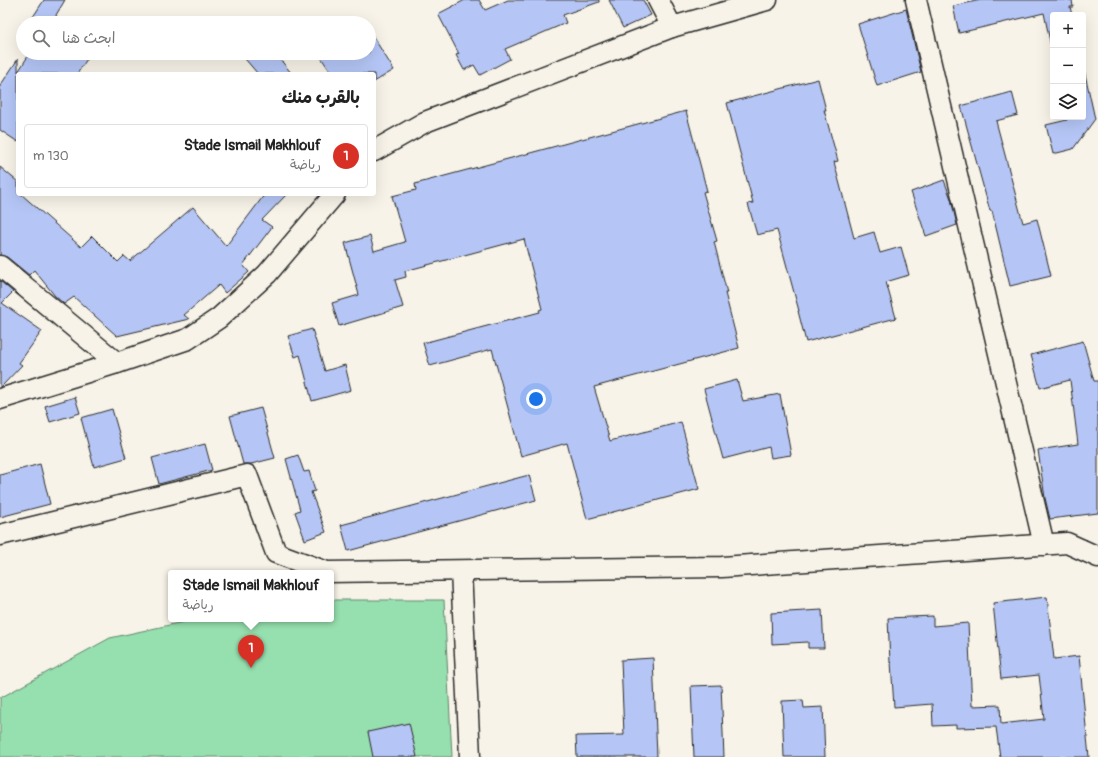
<!DOCTYPE html>
<html lang="ar">
<head>
<meta charset="utf-8">
<style>
	:root { --surface:#fff; --page:#f2f2f2; --text:#222; --muted:#767676; --line:#e0e0e0; --accent:#d93025 }
	body { margin:0; font-family:Pangolin,"Playpen Sans Arabic",sans-serif; background:var(--page); color:var(--text); direction:rtl }
	.controls { position:absolute; right:12px; top:12px; display:grid; overflow:hidden; border-radius:4px; box-shadow:0 4px 16px #0002 }
	.controls button { width:36px; height:36px; display:grid; place-items:center; padding:0; border:0; border-bottom:1px solid var(--line); background:var(--surface); color:var(--text); font:20px sans-serif }
	.you { position:absolute; left:536px; top:399px; width:14px; height:14px; margin:-10px; border:3px solid #fff; border-radius:50%; background:#1a73e8; box-shadow:0 0 0 6px #1a73e833 }
	.badge { display:grid; place-items:center; width:26px; height:26px; border-radius:50%; background:var(--accent); color:#fff; font-size:13px; font-weight:700 }
	.pin { position:absolute; translate:-50% -33px; filter:drop-shadow(0 1px 2px #0008) }
	.pin::after { content:''; position:absolute; top:21px; width:14px; height:12px; background:inherit; clip-path:polygon(0 0,100% 0,50% 100%) }
	.popup { position:absolute; left:168px; top:570px; width:166px; height:52px; box-sizing:border-box; display:grid; place-content:center; border-radius:4px; background:var(--surface); filter:drop-shadow(0 1px 3px #0005); font-size:13px; white-space:nowrap; color:var(--muted) }
	.popup b { font-size:15px; color:var(--text) }
	.popup::after { content:''; position:absolute; left:50%; top:100%; margin-left:-8px; border:8px solid transparent; border-top-color:var(--surface) }
	.list { margin:0; padding:0; list-style:none }
	h2 { display:flex; justify-content:space-between; align-items:center; height:52px; margin:0; padding:0 16px; font-size:17px }
	h2 small { font-size:13px; font-weight:400; color:var(--muted) }
	.list li { display:grid; grid-template-columns:26px 1fr auto; gap:12px; align-items:center; box-sizing:border-box; height:64px; margin:0 8px 8px; padding:0 8px; border:1px solid var(--line); border-radius:4px }
	.list b { display:block; font-size:15px; white-space:nowrap }
	.list p { margin:0; font-size:13px; white-space:nowrap; color:var(--muted) }
	.list em { font-size:13px; font-style:normal; color:var(--muted) }
	.icon { flex:none; width:22px; height:22px; fill:none; stroke:currentColor; stroke-width:2; stroke-linecap:round; stroke-linejoin:round }
	.map { position:relative; flex:none; width:1098px; height:757px; overflow:hidden; direction:ltr }
	.search { position:absolute; background:var(--surface); box-shadow:0 4px 16px #0002; left:16px; top:16px; width:360px; height:44px; display:flex; align-items:center; gap:10px; box-sizing:border-box; padding:0 14px; border-radius:22px; color:var(--muted); font-size:15px }
	.panel { position:absolute; background:var(--surface); box-shadow:0 4px 16px #0002; left:16px; top:72px; width:360px; height:124px; border-radius:4px; direction:rtl }
	.map>svg:first-child { display:block }
	.green { fill:#96dfae; stroke:#60856c }
	.building { fill:#b5c6f6; stroke:#2b2b2b }
	.lines { fill:none; stroke-linecap:round; stroke-linejoin:round }
	.minor-casing { stroke:#2b2b2b; stroke-width:23 }
	.minor { stroke:#f7f3e8; stroke-width:20 }
</style>
</head>
<body>
<div class="map">
<svg width="1098" height="757" viewBox="0 0 1098 757">
	<rect width="100%" height="100%" fill="#f7f3e8"/>
	<filter id="ink" filterUnits="userSpaceOnUse"><feTurbulence type="fractalNoise" baseFrequency=".025" numOctaves="2"/><feDisplacementMap in="SourceGraphic" scale="8" xChannelSelector="R" yChannelSelector="G"/><feConvolveMatrix kernelMatrix="1 2 1 2 8 2 1 2 1" color-interpolation-filters="sRGB"/></filter>
	<g filter="url(#ink)">
		<path class="green" d="M331 600H444L452 757H0V698L110 638 197 619H331Z"/>
		<g class="building">
			<path d="M44 0H65L56 15 59 23H29Z"/>
			<path d="M465 0H479L485 10 508 0H599V2L563 15 566 23 505 49 510 59 480 75 474 65 464 70 456 55 459 54 438 14Z"/>
			<path d="M609 0H643L651 15 623 28Z"/>
			<path d="M981 0H1072L1073 7H1070L1072 15H1053V56L1044 13 959 33 953 6Z"/>
			<path d="M906 9 921 72 877 86 858 24Z"/>
			<path d="M369 30 394 70 374 82V74H332L320 56 325 53H369Z"/>
			<path d="M30 53H91L77 74H18V142L0 130V86L18 59V72Z"/>
			<path d="M240 53H275L292 74H258Z"/>
			<path d="M1083 65 1095 119 1073 149 1053 154 1046 125 1067 120 1066 117H1083Z"/>
			<path d="M818 79 826 110H824L838 161 834 162 854 238 874 232 880 253 901 247 909 275 886 282 896 318 806 342 798 311H799L777 230 757 235 748 204 753 203 727 103Z"/>
			<path d="M1012 92 1018 115 996 121 1023 223 1037 219 1051 276 1010 286 992 211H990L961 106Z"/>
			<path d="M686 111 707 191 703 192 717 241 714 242 727 293H725L739 348 594 387 610 441 681 422 699 489 587 519 567 443 521 456 492 349 430 366 423 343 540 312 539 310 542 309 524 239 405 271 406 277 395 280 403 307 339 326 332 303 359 295 345 243 370 236 374 251 405 242 392 196 416 190 415 184Z"/>
			<path d="M0 167 18 182V194H21L81 247 92 236 118 262 124 256 130 261 193 207 226 246 265 194H287L262 220 272 227 243 265 249 272 225 293 219 285 184 315 189 319 117 336 74 297 64 304 55 296 34 270 29 275 7 257 0 255Z"/>
			<path d="M944 180 951 199 957 225 926 236 911 192Z"/>
			<path d="M0 281 13 292 2 303 42 331 19 363 22 365 2 386 0 387Z"/>
			<path d="M312 329 325 371 345 365 351 390 312 401 300 355 295 357 288 336Z"/>
			<path d="M1083 341 1094 381H1098V513L1050 519 1045 498 1038 450 1078 444 1070 380 1040 388 1031 355Z"/>
			<path d="M737 380 743 401 780 394 791 455 771 458 769 447 723 459 704 389Z"/>
			<path d="M75 397 80 413 50 422 45 406Z"/>
			<path d="M261 408 275 458 251 464H243L230 416Z"/>
			<path d="M112 409 126 458 94 467 81 418Z"/>
			<path d="M205 444 212 470 159 484 152 458Z"/>
			<path d="M298 455 304 472 309 471 315 491 311 492 326 532 305 540 295 512 300 510 286 459Z"/>
			<path d="M40 464 50 504 0 517V475Z"/>
			<path d="M529 475 536 500 348 551 341 525Z"/>
			<path d="M1047 597 1054 659 1079 656 1089 757H1000L996 727 956 728V725L933 726 932 704 894 707 891 662 890 663 888 618 933 616V626L968 623 972 706 1000 705 1001 724 1044 719 1039 675 1001 679 993 603Z"/>
			<path d="M822 610 824 648H808V642L772 644 771 613Z"/>
			<path d="M653 658 657 757H577L576 736 624 735 621 660Z"/>
			<path d="M721 685 724 757H694L691 686Z"/>
			<path d="M803 700 804 708 823 707 825 757H784L782 701Z"/>
			<path d="M409 723 417 757H373L368 732Z"/>
		</g>
		<g class="lines">
			<defs>
				<g id="minor">
					<path d="M658 0 672 27"/>
					<path d="M916 0 1044 545"/>
					<path d="M374 151 425 122 672 27 767 0"/>
					<path d="M0 266 117 363"/>
					<path d="M0 399 117 363 188 339 219 318 267 274 335 194"/>
					<path d="M0 535 247 475 276 553 327 572 722 567 1067 543 1098 557"/>
					<path d="M461 571 470 757"/>
				</g>
			</defs>
			<use href="#minor" class="minor-casing"/>
			<use href="#minor" class="minor"/>
		</g>
	</g>
</svg>
<div class="controls">
<button>+</button>
<button>−</button>
<button><svg class="icon" aria-label="layers" viewBox="0 0 24 24"><path d="M12 4l9 5-9 5-9-5zM3 14l9 5 9-5"/></svg></button>
</div>
<div class="you"></div>
<div class="pin badge" style="left:251px;top:668px">1</div>
<div class="popup"><b>Stade Ismail Makhlouf</b>رياضة</div>
<div class="search"><svg class="icon" aria-label="search" viewBox="0 0 24 24"><circle cx="10" cy="10" r="6"/><path d="M15 15l6 6"/></svg>ابحث هنا</div>
<section class="panel">
<h2>بالقرب منك<small></small></h2>
<ul class="list">
<li><span class="badge">1</span><div><b>Stade Ismail Makhlouf</b><p>رياضة</p></div><em>130 m</em></li>
</ul>
</section>
</div>
</body>
</html>
